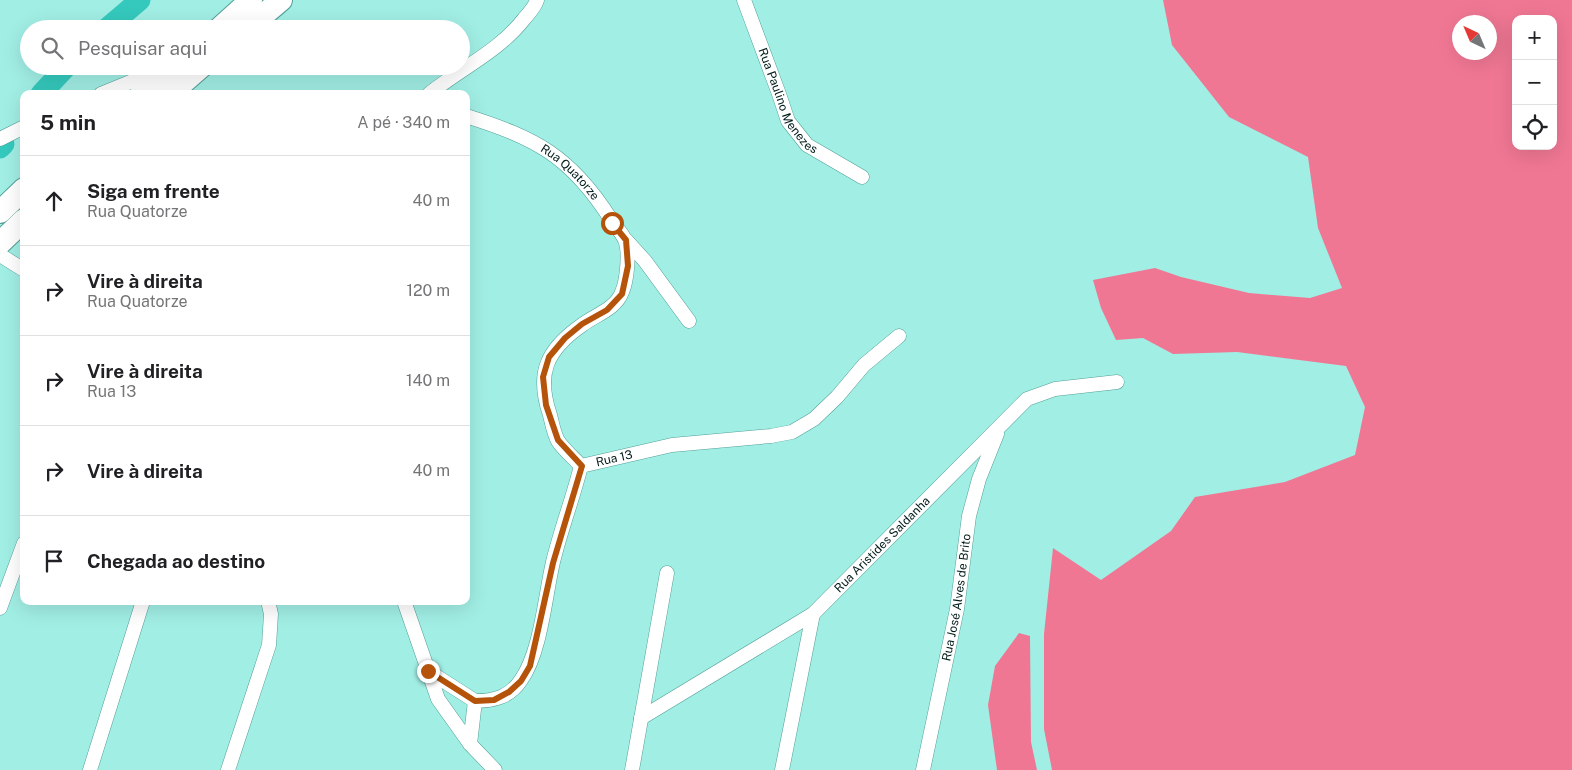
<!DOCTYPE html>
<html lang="pt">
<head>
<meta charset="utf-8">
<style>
	:root { --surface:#fff; --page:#f2f2f2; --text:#202124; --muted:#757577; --line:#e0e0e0 }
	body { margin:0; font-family:"Public Sans",sans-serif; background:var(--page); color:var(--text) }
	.controls { position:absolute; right:15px; top:15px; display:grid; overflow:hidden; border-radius:10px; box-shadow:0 5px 20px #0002 }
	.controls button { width:45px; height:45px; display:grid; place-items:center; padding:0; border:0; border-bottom:1px solid var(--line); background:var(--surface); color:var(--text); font:25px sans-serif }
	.compass { position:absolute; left:1452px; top:15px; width:45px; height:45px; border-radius:50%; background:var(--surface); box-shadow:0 5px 20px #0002; rotate:316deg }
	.stop { position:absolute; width:15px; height:15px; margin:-11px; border:4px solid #b45309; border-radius:50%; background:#fff }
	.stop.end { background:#b45309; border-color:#fff; box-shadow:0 1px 5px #0008 }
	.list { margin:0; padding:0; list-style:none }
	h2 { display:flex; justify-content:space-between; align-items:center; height:65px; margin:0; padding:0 20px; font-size:21px }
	h2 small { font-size:16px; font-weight:400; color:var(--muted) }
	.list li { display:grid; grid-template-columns:32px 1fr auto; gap:15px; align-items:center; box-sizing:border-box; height:90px; padding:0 20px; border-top:1px solid var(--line) }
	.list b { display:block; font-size:19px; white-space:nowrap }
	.list p { margin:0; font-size:16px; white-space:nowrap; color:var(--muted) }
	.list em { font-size:16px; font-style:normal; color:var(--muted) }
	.icon { flex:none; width:28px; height:28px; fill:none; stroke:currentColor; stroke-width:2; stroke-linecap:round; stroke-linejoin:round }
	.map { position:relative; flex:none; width:1572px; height:770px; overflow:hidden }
	.search { position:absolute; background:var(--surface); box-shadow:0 5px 20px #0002; left:20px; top:20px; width:450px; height:55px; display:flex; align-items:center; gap:12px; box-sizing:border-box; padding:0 18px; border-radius:28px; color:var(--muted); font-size:19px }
	.panel { position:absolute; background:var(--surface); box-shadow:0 5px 20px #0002; left:20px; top:90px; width:450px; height:515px; border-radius:10px }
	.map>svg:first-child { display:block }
	.forest { fill:#f07794; fill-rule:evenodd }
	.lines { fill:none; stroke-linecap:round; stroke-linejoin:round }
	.river { stroke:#35c9bd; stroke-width:21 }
	.minor-casing { stroke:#52a097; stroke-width:15 }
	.trunk-casing { stroke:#52a097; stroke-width:24 }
	.minor { stroke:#fff; stroke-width:14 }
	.trunk { stroke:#fff; stroke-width:22 }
	.route { stroke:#b45309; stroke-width:6 }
	.labels { text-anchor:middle; stroke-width:5; stroke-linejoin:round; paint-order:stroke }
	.street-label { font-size:12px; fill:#001c1a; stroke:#a1eee5 }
</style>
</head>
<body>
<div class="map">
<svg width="1572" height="770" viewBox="0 0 1572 770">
	<rect width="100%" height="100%" fill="#a1eee5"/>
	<g class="forest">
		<path d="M1163 0H1572V770H1052L1044 729V634L1053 548 1101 580 1171 531 1195 497 1285 482 1355 455 1365 407 1346 366 1237 352 1173 354 1143 338 1116 340 1101 308 1093 280 1155 268 1181 277 1249 293 1310 298 1342 288 1318 228 1308 157 1229 117 1172 45ZM1516 19H1553V146H1516ZM1460 22H1490V52H1460Z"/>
		<path d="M1019 633 1030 636 1031 742 1037 770H997L988 705 995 666Z"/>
	</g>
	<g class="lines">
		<g class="river">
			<path d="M106 29 140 0"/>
			<path d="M41 94 67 66"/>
			<path d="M0 148 4 144"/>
		</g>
		<defs>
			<g id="minor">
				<path id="s1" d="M744 0 779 94 788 121 807 145 862 177"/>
				<path d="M101 94 162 69"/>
				<path d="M429 94C461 68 498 52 524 19 529 13 535 7 537 0"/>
				<path id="s2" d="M466 116C536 138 570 156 610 218 614 226 622 232 625 240 630 251 627 281 622 292 616 309 595 315 582 325 546 350 536 374 550 415 552 423 554 434 558 441 564 450 574 458 581 466"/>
				<path d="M0 139 24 127"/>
				<path d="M626 240 645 261 689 321"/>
				<path d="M0 255 24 270"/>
				<path id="s3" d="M581 466 672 445 771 436 792 432 814 419 837 397 864 365 899 336"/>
				<path d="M404 601 438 699 470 744 495 770"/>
				<path d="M0 608 24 543"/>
				<path d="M428 671 475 701"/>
				<path id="s4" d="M641 718 813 614 1027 399 1055 389 1117 382"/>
				<path d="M470 744 475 701C494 701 510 697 521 680 541 652 545 596 553 562 561 529 573 498 581 466"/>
				<path d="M90 770 143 601"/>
				<path d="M228 770 269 645 271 614 268 601"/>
				<path d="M632 770 667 573"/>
				<path d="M782 770 813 614"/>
				<path id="s5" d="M923 770 957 609 969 516 979 479 997 434"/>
			</g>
			<g id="trunk">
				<path d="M219 29 251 0"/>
				<path d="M247 29 281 0"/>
				<path d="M141 94 177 66"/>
				<path d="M170 94 202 66"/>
				<path d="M0 212 24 189"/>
				<path d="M0 243 24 220"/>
			</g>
		</defs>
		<use href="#minor" class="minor-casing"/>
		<use href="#trunk" class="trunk-casing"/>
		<use href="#minor" class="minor"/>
		<use href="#trunk" class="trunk"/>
	</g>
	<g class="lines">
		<path class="route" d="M428 671 475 701 494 700 509 692 521 681 530 666 553 563 582 466 558 440 546 405 543 377 549 357 565 338 582 324 607 310 622 294 628 266 626 240 612 223"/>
	</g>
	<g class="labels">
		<g class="street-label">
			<text dy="4" stroke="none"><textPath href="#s1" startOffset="111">Rua Paulino Menezes</textPath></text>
			<text dy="4" stroke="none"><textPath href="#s2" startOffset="120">Rua Quatorze</textPath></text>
			<text dy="4" stroke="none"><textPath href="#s3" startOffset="34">Rua 13</textPath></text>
			<text dy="4" stroke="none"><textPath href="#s4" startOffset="299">Rua Aristides Saldanha</textPath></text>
			<text dy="4" stroke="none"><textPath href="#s5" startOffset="176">Rua José Alves de Brito</textPath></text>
		</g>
	</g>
</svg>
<div class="controls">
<button>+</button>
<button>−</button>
<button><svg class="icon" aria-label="locate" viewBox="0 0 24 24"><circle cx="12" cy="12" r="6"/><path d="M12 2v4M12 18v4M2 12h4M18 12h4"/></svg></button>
</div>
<svg class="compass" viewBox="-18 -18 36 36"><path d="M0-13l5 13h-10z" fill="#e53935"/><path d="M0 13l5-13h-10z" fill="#757577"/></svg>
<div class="stop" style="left:612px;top:223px"></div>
<div class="stop end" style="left:428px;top:671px"></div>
<div class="search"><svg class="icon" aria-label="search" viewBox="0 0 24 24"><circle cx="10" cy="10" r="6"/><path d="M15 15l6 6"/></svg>Pesquisar aqui</div>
<section class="panel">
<h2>5 min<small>A pé · 340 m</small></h2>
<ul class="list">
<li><svg class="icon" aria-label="ahead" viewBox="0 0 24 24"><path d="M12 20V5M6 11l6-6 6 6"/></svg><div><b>Siga em frente</b><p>Rua Quatorze</p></div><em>40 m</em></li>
<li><svg class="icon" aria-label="right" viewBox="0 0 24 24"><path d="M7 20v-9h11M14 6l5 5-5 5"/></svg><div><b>Vire à direita</b><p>Rua Quatorze</p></div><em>120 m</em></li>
<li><svg class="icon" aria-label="right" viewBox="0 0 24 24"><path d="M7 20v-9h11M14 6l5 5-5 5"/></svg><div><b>Vire à direita</b><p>Rua 13</p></div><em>140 m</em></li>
<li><svg class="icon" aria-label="right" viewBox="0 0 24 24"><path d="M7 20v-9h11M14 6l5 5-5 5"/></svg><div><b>Vire à direita</b></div><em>40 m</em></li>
<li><svg class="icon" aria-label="arrive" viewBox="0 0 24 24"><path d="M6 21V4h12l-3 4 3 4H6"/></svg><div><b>Chegada ao destino</b></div></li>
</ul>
</section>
</div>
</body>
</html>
